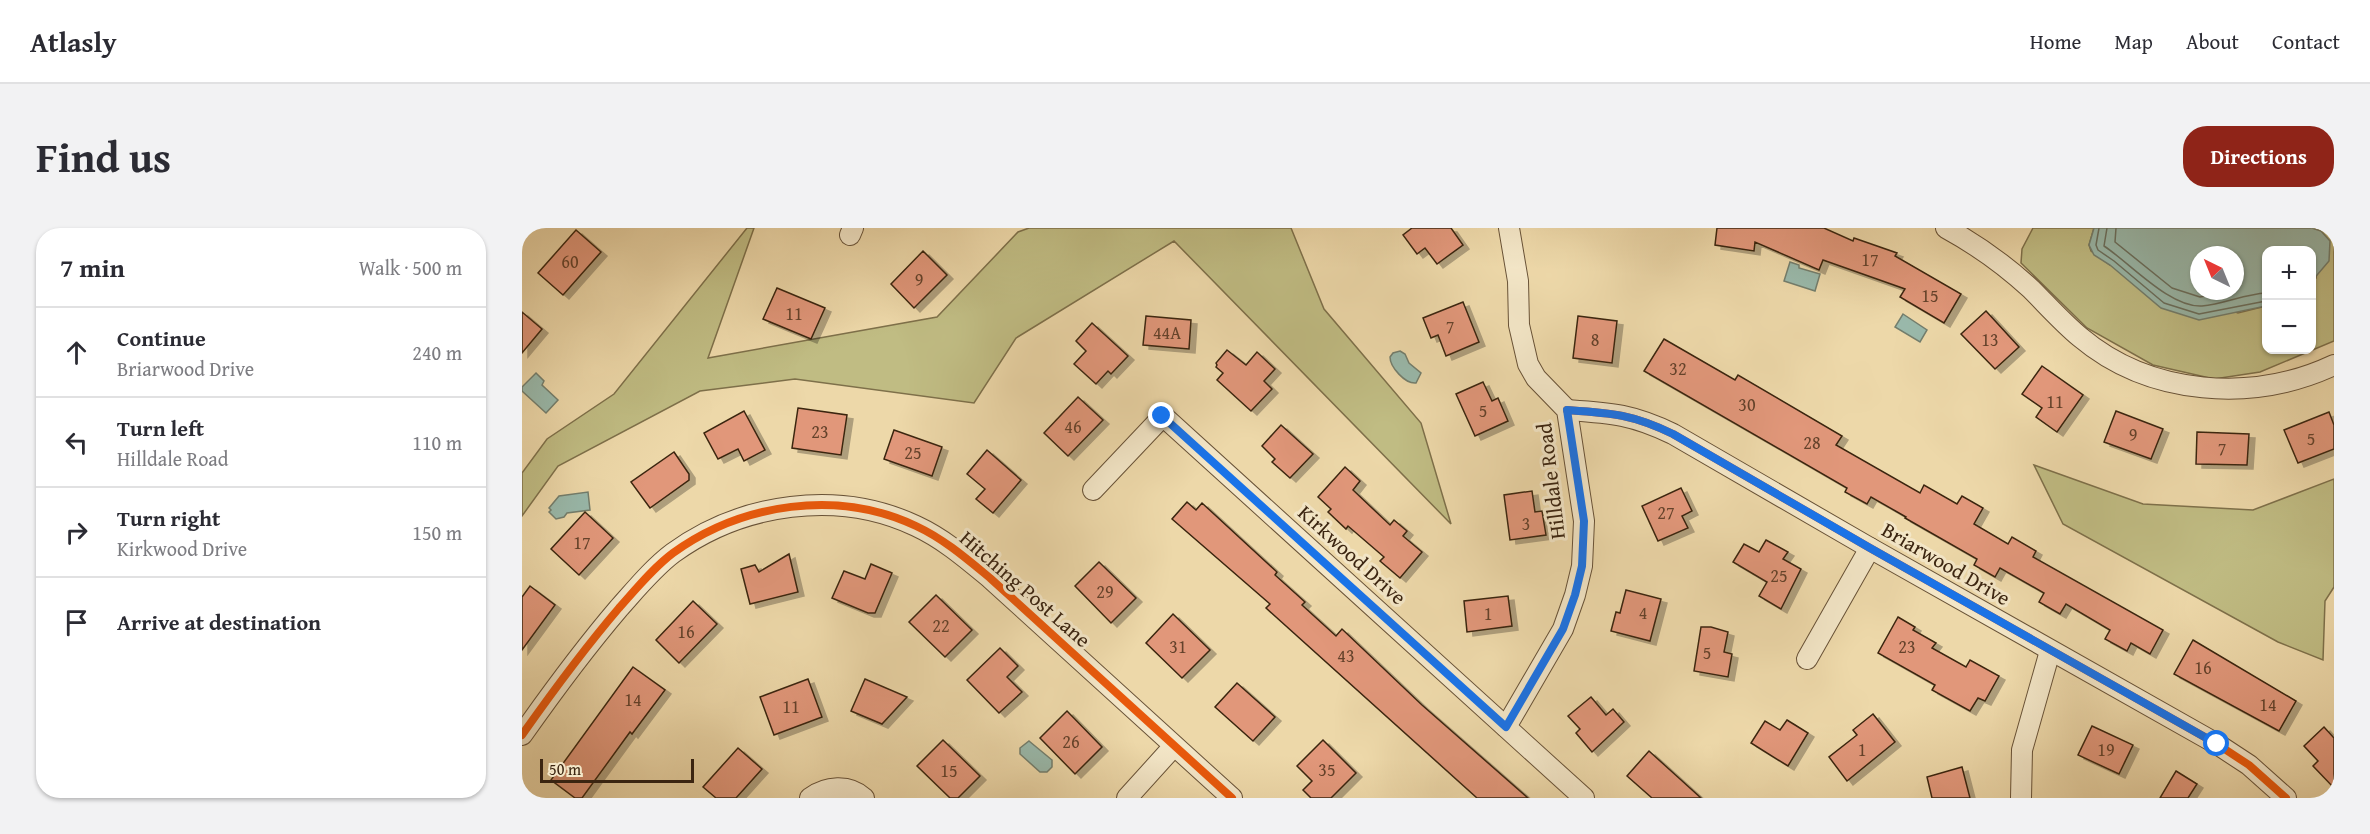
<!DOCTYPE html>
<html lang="en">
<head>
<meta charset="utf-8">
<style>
	:root { --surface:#fff; --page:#f2f2f3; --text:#2b2b33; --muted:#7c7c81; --line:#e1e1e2; --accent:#8f2418 }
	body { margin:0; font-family:"Gentium Book Plus",serif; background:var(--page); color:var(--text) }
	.controls { position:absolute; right:18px; top:18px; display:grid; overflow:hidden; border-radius:12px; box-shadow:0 2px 4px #0004 }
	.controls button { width:54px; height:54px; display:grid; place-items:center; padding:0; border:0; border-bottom:2px solid var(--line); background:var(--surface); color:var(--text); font:30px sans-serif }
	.compass { position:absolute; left:1668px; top:18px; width:54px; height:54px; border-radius:50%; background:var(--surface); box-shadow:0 2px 4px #0004; rotate:317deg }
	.scale { position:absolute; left:18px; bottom:15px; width:154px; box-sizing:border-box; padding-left:6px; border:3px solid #3b2511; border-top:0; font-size:16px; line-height:21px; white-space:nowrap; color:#3b2511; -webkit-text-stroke:4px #f3e6c7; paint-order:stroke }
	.stop { position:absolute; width:18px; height:18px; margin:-14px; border:4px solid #1a73e8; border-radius:50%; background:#fff }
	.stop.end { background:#1a73e8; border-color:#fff; box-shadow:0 2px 6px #0008 }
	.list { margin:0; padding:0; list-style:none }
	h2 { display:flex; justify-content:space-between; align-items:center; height:78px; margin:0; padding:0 24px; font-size:26px }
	h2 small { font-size:20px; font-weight:400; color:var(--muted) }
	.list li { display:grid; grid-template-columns:39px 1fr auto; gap:18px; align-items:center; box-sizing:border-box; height:90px; padding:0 24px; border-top:2px solid var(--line) }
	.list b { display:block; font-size:22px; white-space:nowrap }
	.list p { margin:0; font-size:20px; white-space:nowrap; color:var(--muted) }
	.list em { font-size:20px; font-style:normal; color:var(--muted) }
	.icon { flex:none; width:33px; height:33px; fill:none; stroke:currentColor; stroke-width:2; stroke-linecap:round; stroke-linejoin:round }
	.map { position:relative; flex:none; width:1812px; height:570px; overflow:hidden; border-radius:24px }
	header { display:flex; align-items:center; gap:36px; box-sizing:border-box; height:84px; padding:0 30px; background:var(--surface); border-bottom:2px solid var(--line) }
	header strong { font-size:28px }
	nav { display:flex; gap:33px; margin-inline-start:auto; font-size:21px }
	.intro { display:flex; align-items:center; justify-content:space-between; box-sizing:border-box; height:144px; padding:0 36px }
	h1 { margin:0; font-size:42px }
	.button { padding:15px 27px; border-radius:24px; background:var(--accent); color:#fff; font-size:21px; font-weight:700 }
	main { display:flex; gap:36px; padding:0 36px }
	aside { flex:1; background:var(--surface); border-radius:24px; box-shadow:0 2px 4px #0004 }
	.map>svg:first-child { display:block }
	.green { fill:#c0bc83; stroke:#7e704a; stroke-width:1.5 }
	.water { fill:#99b9ab; stroke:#737e6d; stroke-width:1.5; fill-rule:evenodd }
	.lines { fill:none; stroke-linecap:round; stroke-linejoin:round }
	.shore { stroke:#6a6f5e; stroke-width:1.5 }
	.building { fill:#e1977a; stroke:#3b2511; stroke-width:1.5; filter:url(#shadow) }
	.street-casing { stroke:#685237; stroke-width:22 }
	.street { stroke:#f3e6c7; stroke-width:20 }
	.cycleway-casing { stroke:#f3e6c7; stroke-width:11 }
	.cycleway { stroke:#e8590c; stroke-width:8 }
	.route { stroke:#1a73e8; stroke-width:8 }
	.labels { text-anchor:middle; stroke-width:6; stroke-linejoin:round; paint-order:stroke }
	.number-label { font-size:18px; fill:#64422b }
	.street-label { font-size:21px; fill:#3b2511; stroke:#f3e6c7 }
</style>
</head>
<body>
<header>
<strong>Atlasly</strong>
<nav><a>Home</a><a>Map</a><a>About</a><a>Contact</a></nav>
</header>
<div class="intro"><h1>Find us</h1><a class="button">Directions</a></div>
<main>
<aside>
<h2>7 min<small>Walk · 500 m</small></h2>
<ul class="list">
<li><svg class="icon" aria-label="ahead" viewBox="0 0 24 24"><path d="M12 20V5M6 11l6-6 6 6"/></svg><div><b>Continue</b><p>Briarwood Drive</p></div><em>240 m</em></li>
<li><svg class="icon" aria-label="left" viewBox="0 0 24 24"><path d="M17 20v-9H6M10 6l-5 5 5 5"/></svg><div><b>Turn left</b><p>Hilldale Road</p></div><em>110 m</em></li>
<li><svg class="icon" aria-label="right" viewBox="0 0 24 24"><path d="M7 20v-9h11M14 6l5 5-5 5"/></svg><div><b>Turn right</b><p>Kirkwood Drive</p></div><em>150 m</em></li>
<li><svg class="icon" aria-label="arrive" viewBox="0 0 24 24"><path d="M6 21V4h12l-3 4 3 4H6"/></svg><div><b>Arrive at destination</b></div></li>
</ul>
</aside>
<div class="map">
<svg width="1812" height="570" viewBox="0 0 1812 570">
	<defs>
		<filter id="shadow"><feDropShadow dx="6" dy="4" stdDeviation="0" flood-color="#0004"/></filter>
	</defs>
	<rect width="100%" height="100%" fill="#edd8a9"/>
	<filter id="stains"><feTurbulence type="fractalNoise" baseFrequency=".00333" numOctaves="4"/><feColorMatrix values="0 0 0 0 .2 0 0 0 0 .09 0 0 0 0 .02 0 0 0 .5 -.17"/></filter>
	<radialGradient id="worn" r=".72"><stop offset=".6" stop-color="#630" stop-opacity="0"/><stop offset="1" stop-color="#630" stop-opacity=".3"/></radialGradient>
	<g class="green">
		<path d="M225 0H232L186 130 415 89 496 4 507 0H769L802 81 899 195 929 296 652 13 494 110 452 175 273 151 178 163 36 238 0 288V245L25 211 92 166Z"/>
		<path d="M1511 0H1572L1567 17 1569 23 1588 37 1716 85 1744 78V122H1790V53L1794 50 1799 3 1790 0H1812V113L1738 144 1692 151 1631 137 1565 100 1499 35 1500 21Z"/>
		<path d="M1512 237 1621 276 1731 282 1812 251V359L1803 373 1801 432 1756 414 1541 296Z"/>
	</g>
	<g class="water">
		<path d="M1572 0H1790L1799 3 1808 13 1807 33 1790 53V22H1744V78L1677 92 1639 80 1588 37 1572 27 1567 17ZM1677 27H1713V63H1677Z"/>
		<path d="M1268 34 1277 37V40L1298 46 1293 63 1262 53Z"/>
		<path d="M1381 86 1405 102 1398 114 1373 99Z"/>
		<path d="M878 123 883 126 887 135 899 145 894 155C883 156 868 139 868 129L871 125Z"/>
		<path d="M14 145 22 153 20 157 36 172 24 185 0 163V159Z"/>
		<path d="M66 264 68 282 45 285 42 289 34 291 27 284 29 282 27 280 37 268Z"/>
		<path d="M507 513 530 532V539L525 544H518L498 526V520Z"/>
	</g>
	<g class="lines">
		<g class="shore">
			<path d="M1577 0 1574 17 1576 22 1592 33 1642 75 1677 86 1744 73"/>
			<path d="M1585 0 1582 18C1608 35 1648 80 1680 78 1702 76 1723 66 1744 65"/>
			<path d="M1594 0 1593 14 1650 60 1678 69 1711 63"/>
		</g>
	</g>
	<g class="building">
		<path d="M890 0H929L941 17 915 36 903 20 895 26 881 7Z"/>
		<path d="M1195 0H1302L1331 13 1332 10 1375 25 1373 28 1439 66 1422 95 1378 69 1383 61 1301 32 1297 42 1233 14 1232 23 1193 17Z"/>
		<path d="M54 2 79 24 41 67 16 45Z"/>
		<path d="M401 23 425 47 392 80 369 56Z"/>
		<path d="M255 60 303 80 289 111 241 91Z"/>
		<path d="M941 74 957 114 924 128 916 107 909 110 901 90Z"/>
		<path d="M1464 83 1497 119 1473 141 1439 106Z"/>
		<path d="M0 84 20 101 0 125Z"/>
		<path d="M624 88 669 92 667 121 621 117Z"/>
		<path d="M1056 88 1095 93 1090 135 1051 130Z"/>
		<path d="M570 95 606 128 589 146 586 143 574 156 552 136 564 123 554 113Z"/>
		<path d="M1142 111 1213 152 1216 147 1320 208 1314 217 1398 265 1402 257 1435 276 1440 268 1461 280 1452 296 1486 316 1490 309 1514 323 1511 329 1641 402 1628 426 1609 415 1605 423 1583 411 1588 402 1544 376 1538 386 1517 374 1522 365 1478 340 1473 349 1452 337 1455 331 1383 290 1384 289 1349 269 1345 276 1323 264 1325 260 1122 143Z"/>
		<path d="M705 122 724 137 735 124 753 141 742 153 750 161 729 183 695 152 701 145 694 139 695 137 694 135Z"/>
		<path d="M1520 138 1561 167 1535 204 1514 189 1520 180 1500 166Z"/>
		<path d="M961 154 970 173 976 170 986 193 953 208 934 166Z"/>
		<path d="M556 169 581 192 546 228 522 205Z"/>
		<path d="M276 180 325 187 319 227 270 220Z"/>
		<path d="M222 183 243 222 222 233 216 221 196 231 182 205Z"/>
		<path d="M1594 183 1641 201 1629 231 1582 214Z"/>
		<path d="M1807 184 1812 197V221L1776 235 1762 202Z"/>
		<path d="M759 197 791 226 768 250 750 234 753 231 740 218Z"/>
		<path d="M372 202 420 219 410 248 362 231Z"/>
		<path d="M1675 204 1727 206 1725 237 1674 236Z"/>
		<path d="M465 222 499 252 471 285 454 271 463 261 445 246Z"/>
		<path d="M152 224 167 246V252L128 280 109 254Z"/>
		<path d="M823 239 838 253 831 262 868 297 872 292 885 303 881 308 900 324 878 350 858 333 862 329 826 298 824 301 806 284 809 281 796 269Z"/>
		<path d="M1159 260 1170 283 1160 288 1166 300 1136 313 1120 278Z"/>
		<path d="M1010 263 1013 284 1020 283 1024 307 988 312 982 267Z"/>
		<path d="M665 274 674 282 680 275 755 344 753 347 783 374 780 377 814 408 820 401 900 477 1006 570H955L744 380 748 376 650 291Z"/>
		<path d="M63 284 91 310 57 347 29 321Z"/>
		<path d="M1244 312 1266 324 1261 331 1279 341 1259 381 1237 368 1245 354 1211 334 1222 316 1237 324Z"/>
		<path d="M267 326 276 364 228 376 219 341 233 337 237 344Z"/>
		<path d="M577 334 614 370 589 395 553 358Z"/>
		<path d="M349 336 370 345 353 385H346L310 370 322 343 343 351Z"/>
		<path d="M8 358 33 377 0 422V369Z"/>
		<path d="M1104 362 1139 371 1128 413 1089 403 1094 384 1098 385Z"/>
		<path d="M414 367 450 402 423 429 387 394Z"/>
		<path d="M986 368 990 398 945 404 942 373Z"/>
		<path d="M171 373 195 396 157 435 134 412Z"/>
		<path d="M651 386 688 422 660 450 624 415Z"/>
		<path d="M1376 389 1393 399 1391 402 1414 415 1410 420 1444 439 1448 432 1477 448 1463 473 1456 470 1448 483 1410 462 1413 457 1356 425Z"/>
		<path d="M1179 399H1189L1206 404 1202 424 1210 426 1206 449 1172 443Z"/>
		<path d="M1671 412 1774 473 1757 503 1652 446Z"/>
		<path d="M478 420 496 438 485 449 500 464 477 485 445 452Z"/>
		<path d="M111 439 143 462 110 506 108 504 60 570H53L29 552Z"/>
		<path d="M286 451 300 489 252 507 238 469Z"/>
		<path d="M343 451 385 469 360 496 329 483Z"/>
		<path d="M715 455 753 489 731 513 693 479Z"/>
		<path d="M1069 469 1084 487 1091 481 1102 494 1070 524 1054 505 1058 501 1046 488Z"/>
		<path d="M545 483 580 519 553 546 518 510Z"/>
		<path d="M1351 486 1373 514 1325 553 1307 529 1335 507 1331 502Z"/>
		<path d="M1265 492 1286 505 1266 538 1229 515 1243 493 1258 502Z"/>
		<path d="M1570 498 1611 517 1597 546 1556 527Z"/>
		<path d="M1802 499 1812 510V560L1791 538 1796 533 1782 518Z"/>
		<path d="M421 512 458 548 436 570H428L395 538Z"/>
		<path d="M801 512 834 545 809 570H789L781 562 790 553 775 538Z"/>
		<path d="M216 520 240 541 214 570H194L181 559Z"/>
		<path d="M1127 523 1158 551 1179 570H1130L1105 548Z"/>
		<path d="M1440 539 1448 570H1410L1405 549Z"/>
		<path d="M1654 543 1675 556 1666 570H1638Z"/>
	</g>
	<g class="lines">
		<defs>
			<g id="street">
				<path d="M1424 0C1455 17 1483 37 1509 61 1525 77 1541 95 1558 109 1628 168 1731 175 1812 137"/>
				<path d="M328 7 331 0"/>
				<path d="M1045 182C1089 185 1110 186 1151 206L1348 320 1695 516 1727 537 1764 570"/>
				<path d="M571 262 641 188 1062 570"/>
				<path d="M1285 431 1348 320"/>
				<path d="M984 499 1041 401 1053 367 1060 338 1062 293 1045 182 1014 150 1006 136 997 97 996 53 987 0"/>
				<path d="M0 507C31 463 62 421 97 380 114 361 131 340 151 325 220 275 316 261 394 298 422 311 445 331 468 350L710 570"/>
				<path d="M288 570C304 558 327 556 342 570"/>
				<path d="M605 570 652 518"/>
				<path d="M1499 570 1500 522 1528 423"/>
			</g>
		</defs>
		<use href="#street" class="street-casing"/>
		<use href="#street" class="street"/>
		<defs>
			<g id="cycleway">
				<path d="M1045 182C1089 185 1110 186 1151 206L1348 320 1695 516 1727 537 1764 570"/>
				<path d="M0 507C31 463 62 421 97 380 114 361 131 340 151 325 220 275 316 261 394 298 422 311 445 331 468 350L710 570"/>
			</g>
		</defs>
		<use href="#cycleway" class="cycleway-casing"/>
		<use href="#cycleway" class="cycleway"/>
	</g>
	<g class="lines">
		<path class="route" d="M640 188 984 499 1041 401 1053 367 1060 338 1062 293 1045 182C1089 185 1110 186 1151 206L1348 320 1695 516"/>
	</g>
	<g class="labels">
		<g class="number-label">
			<text x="1348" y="38">17</text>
			<text x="48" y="40">60</text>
			<text x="397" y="58">9</text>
			<text x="1408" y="74">15</text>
			<text x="272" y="92">11</text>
			<text x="928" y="105">7</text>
			<text x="645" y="111">44A</text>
			<text x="1073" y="118">8</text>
			<text x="1468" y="118">13</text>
			<text x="1156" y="147">32</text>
			<text x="1533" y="180">11</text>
			<text x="1225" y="183">30</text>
			<text x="961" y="189">5</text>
			<text x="551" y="205">46</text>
			<text x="298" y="210">23</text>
			<text x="1611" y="213">9</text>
			<text x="1789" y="217">5</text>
			<text x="1290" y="221">28</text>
			<text x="1700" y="227">7</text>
			<text x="391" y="231">25</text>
			<text x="1144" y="291">27</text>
			<text x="1004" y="302">3</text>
			<text x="60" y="321">17</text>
			<text x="1257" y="354">25</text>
			<text x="583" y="370">29</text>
			<text x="1121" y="391">4</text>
			<text x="966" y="392">1</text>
			<text x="419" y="404">22</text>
			<text x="164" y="410">16</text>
			<text x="656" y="425">31</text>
			<text x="1385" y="425">23</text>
			<text x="1185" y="431">5</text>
			<text x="824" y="434">43</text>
			<text x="1681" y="446">16</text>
			<text x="111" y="478">14</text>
			<text x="1746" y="483">14</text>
			<text x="269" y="485">11</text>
			<text x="549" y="520">26</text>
			<text x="1340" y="528">1</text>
			<text x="1584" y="528">19</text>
			<text x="805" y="548">35</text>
			<text x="427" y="549">15</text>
		</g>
		<g class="street-label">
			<text transform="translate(1029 253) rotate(-97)" y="7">Hilldale Road</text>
			<text transform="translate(830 327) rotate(42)" y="7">Kirkwood Drive</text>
			<text transform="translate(1424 336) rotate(30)" y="7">Briarwood Drive</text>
			<text transform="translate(503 361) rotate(41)" y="7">Hitching Post Lane</text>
		</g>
	</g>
	<rect width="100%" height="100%" filter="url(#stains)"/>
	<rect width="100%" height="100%" fill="url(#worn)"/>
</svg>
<div class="controls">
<button>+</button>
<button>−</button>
</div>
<svg class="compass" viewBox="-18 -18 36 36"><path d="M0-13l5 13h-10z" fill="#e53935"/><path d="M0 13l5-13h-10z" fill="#7c7c81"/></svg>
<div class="scale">50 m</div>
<div class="stop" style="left:1695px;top:516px"></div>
<div class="stop end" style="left:640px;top:188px"></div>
</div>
</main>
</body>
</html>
